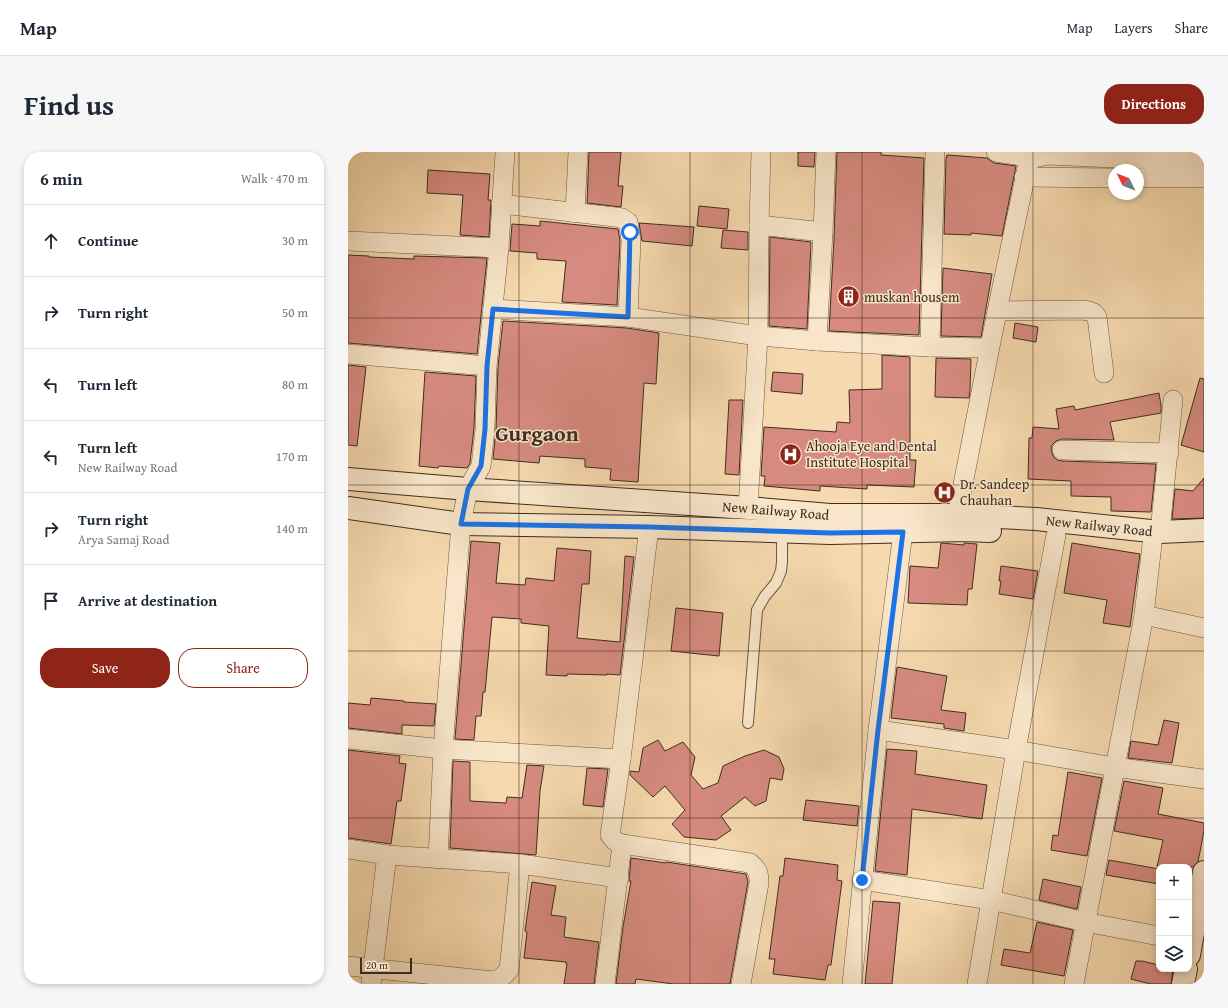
<!DOCTYPE html>
<html lang="en">
<head>
<meta charset="utf-8">
<style>
	:root { --surface:#fff; --page:#f6f6f7; --text:#1f2937; --muted:#747a83; --line:#e0e1e3; --accent:#8f2418 }
	body { margin:0; font-family:"Gentium Book Plus",serif; background:var(--page); color:var(--text) }
	.controls { position:absolute; right:12px; bottom:12px; display:grid; overflow:hidden; border-radius:8px; box-shadow:0 2px 6px #0003 }
	.controls button { width:36px; height:36px; display:grid; place-items:center; padding:0; border:0; border-bottom:1px solid var(--line); background:var(--surface); color:var(--text); font:20px sans-serif }
	.compass { position:absolute; left:760px; top:12px; width:36px; height:36px; border-radius:50%; background:var(--surface); box-shadow:0 2px 6px #0003; rotate:313deg }
	.scale { position:absolute; left:12px; bottom:10px; width:52px; box-sizing:border-box; padding-left:4px; border:2px solid #3d2e21; border-top:0; font-size:11px; line-height:14px; white-space:nowrap; color:#3d2e21; -webkit-text-stroke:3px #f9e6ca; paint-order:stroke }
	.stop { position:absolute; width:12px; height:12px; margin:-9px; border:3px solid #1a73e8; border-radius:50%; background:#fff }
	.stop.end { background:#1a73e8; border-color:#fff; box-shadow:0 1px 4px #0008 }
	.list { margin:0; padding:0; list-style:none }
	h2 { display:flex; justify-content:space-between; align-items:center; height:52px; margin:0; padding:0 16px; font-size:17px }
	h2 small { font-size:13px; font-weight:400; color:var(--muted) }
	.list li { display:grid; grid-template-columns:26px 1fr auto; gap:12px; align-items:center; box-sizing:border-box; height:72px; padding:0 16px; border-top:1px solid var(--line) }
	.list b { display:block; font-size:15px; white-space:nowrap }
	.list p { margin:0; font-size:13px; white-space:nowrap; color:var(--muted) }
	.list em { font-size:13px; font-style:normal; color:var(--muted) }
	.actions { display:flex; gap:8px; padding:12px 16px }
	.actions a { flex:1; padding:9px 0; border:1px solid var(--accent); border-radius:16px; text-align:center; font-size:14px; color:var(--accent) }
	.actions .main { background:var(--accent); color:#fff }
	.icon { flex:none; width:22px; height:22px; fill:none; stroke:currentColor; stroke-width:2; stroke-linecap:round; stroke-linejoin:round }
	.map { position:relative; flex:none; width:856px; height:832px; overflow:hidden; border-radius:16px }
	header { display:flex; align-items:center; gap:24px; box-sizing:border-box; height:56px; padding:0 20px; background:var(--surface); border-bottom:1px solid var(--line) }
	header strong { font-size:19px }
	nav { display:flex; gap:22px; margin-inline-start:auto; font-size:14px }
	.intro { display:flex; align-items:center; justify-content:space-between; box-sizing:border-box; height:96px; padding:0 24px }
	h1 { margin:0; font-size:28px }
	.button { padding:10px 18px; border-radius:16px; background:var(--accent); color:#fff; font-size:14px; font-weight:700 }
	main { display:flex; gap:24px; padding:0 24px }
	aside { flex:1; background:var(--surface); border-radius:16px; box-shadow:0 2px 6px #0003 }
	.map>svg:first-child { display:block }
	.building { fill:#d78b80; stroke:#3d2e21 }
	.lines { fill:none; stroke-linecap:round; stroke-linejoin:round }
	.lane-casing { stroke:#6b5944; stroke-width:12 }
	.street-casing { stroke:#6b5944; stroke-width:20 }
	.secondary-casing { stroke:#3d2e21; stroke-width:24 }
	.lane { stroke:#f9e6ca; stroke-width:10 }
	.street { stroke:#f9e6ca; stroke-width:19 }
	.secondary { stroke:#f9e6ca; stroke-width:22 }
	.route { stroke:#1a73e8; stroke-width:5 }
	.grid { fill:none; stroke:#3d2e21; stroke-width:1; stroke-opacity:0.55 }
	.labels { text-anchor:middle; stroke-width:3; stroke-linejoin:round; paint-order:stroke }
	.poi-label { font-size:14px; fill:#3d2e21; stroke:#f9e6ca; text-anchor:start }
	.street-label { font-size:14px; fill:#3d2e21; stroke:#f9e6ca }
	.town-label { font-size:22px; font-weight:bold; fill:#3d2e21; stroke:#f9e6ca }
</style>
</head>
<body>
<header>
<strong>Map</strong>
<nav><a>Map</a><a>Layers</a><a>Share</a></nav>
</header>
<div class="intro"><h1>Find us</h1><a class="button">Directions</a></div>
<main>
<aside>
<h2>6 min<small>Walk · 470 m</small></h2>
<ul class="list">
<li><svg class="icon" aria-label="ahead" viewBox="0 0 24 24"><path d="M12 20V5M6 11l6-6 6 6"/></svg><div><b>Continue</b></div><em>30 m</em></li>
<li><svg class="icon" aria-label="right" viewBox="0 0 24 24"><path d="M7 20v-9h11M14 6l5 5-5 5"/></svg><div><b>Turn right</b></div><em>50 m</em></li>
<li><svg class="icon" aria-label="left" viewBox="0 0 24 24"><path d="M17 20v-9H6M10 6l-5 5 5 5"/></svg><div><b>Turn left</b></div><em>80 m</em></li>
<li><svg class="icon" aria-label="left" viewBox="0 0 24 24"><path d="M17 20v-9H6M10 6l-5 5 5 5"/></svg><div><b>Turn left</b><p>New Railway Road</p></div><em>170 m</em></li>
<li><svg class="icon" aria-label="right" viewBox="0 0 24 24"><path d="M7 20v-9h11M14 6l5 5-5 5"/></svg><div><b>Turn right</b><p>Arya Samaj Road</p></div><em>140 m</em></li>
<li><svg class="icon" aria-label="arrive" viewBox="0 0 24 24"><path d="M6 21V4h12l-3 4 3 4H6"/></svg><div><b>Arrive at destination</b></div></li>
</ul>
<div class="actions"><a class="main">Save</a><a>Share</a></div>
</aside>
<div class="map">
<svg width="856" height="832" viewBox="0 0 856 832">
	<rect width="100%" height="100%" fill="#f6d9ae"/>
	<filter id="stains"><feTurbulence type="fractalNoise" baseFrequency=".005" numOctaves="4"/><feColorMatrix values="0 0 0 0 .2 0 0 0 0 .09 0 0 0 0 .02 0 0 0 .5 -.17"/></filter>
	<radialGradient id="worn" r=".72"><stop offset=".6" stop-color="#630" stop-opacity="0"/><stop offset="1" stop-color="#630" stop-opacity=".3"/></radialGradient>
	<g class="building">
		<path d="M241 0H273L270 34H275L273 55 239 51Z"/>
		<path d="M450 0H467L466 15 450 14Z"/>
		<path d="M489 0H533V3L576 6 571 183 481 179 486 87Z"/>
		<path d="M599 3 639 6 646 11 668 14 654 84 623 81V83L596 82 598 7Z"/>
		<path d="M80 18 142 22 140 48H143L141 85 112 83 115 43 79 41Z"/>
		<path d="M351 54 381 57 379 77 349 74Z"/>
		<path d="M192 69 270 77 272 89 269 153 214 150 218 109 189 107V101L162 99 164 72 192 74Z"/>
		<path d="M291 71 346 75 344 94 294 89Z"/>
		<path d="M375 78 400 80V98L373 96Z"/>
		<path d="M422 85 463 90 459 177 421 174Z"/>
		<path d="M0 103 21 104V105L66 107V104L139 106 129 202 0 191Z"/>
		<path d="M595 116 644 122 633 185 593 184Z"/>
		<path d="M155 169 279 176 311 181 308 232 296 231 290 330 262 328 263 317 237 315V307L192 304 191 311 145 307 148 277 150 215Z"/>
		<path d="M667 171 690 175 688 190 665 186Z"/>
		<path d="M534 203 562 205V308H568L566 335 519 333V337L472 334V339L416 334 417 324H413L416 275 488 280 489 270 502 271 501 238 534 237Z"/>
		<path d="M588 206 623 207 622 238 621 246 587 245Z"/>
		<path d="M0 213 18 215 9 294 0 293Z"/>
		<path d="M77 220 128 224 126 276 122 311 119 316 91 314 90 316 71 314Z"/>
		<path d="M425 220 455 222 454 242 423 239Z"/>
		<path d="M852 226 856 227V300L833 293Z"/>
		<path d="M811 241 813 253V261L762 270 766 288 714 287 708 289 704 293 703 297 705 304 709 308 714 309 808 312 803 360 763 359V345L723 344V329L680 327 681 286H684L685 275 711 277 708 257 726 254 727 258Z"/>
		<path d="M381 248H395L391 323 377 322Z"/>
		<path d="M856 326V366L824 367 827 337 845 339Z"/>
		<path d="M123 389 152 391 148 431 177 433 178 426 206 429 209 396 243 399 241 432H234L229 486 272 490 277 404 286 405 272 523 259 522V523L219 522V524L198 523 201 474 173 471V467L144 465 137 540H135L133 564H128L126 588 107 587Z"/>
		<path d="M593 391 616 393V391L629 392 624 437H620L619 453 560 451 562 414 590 416Z"/>
		<path d="M724 391 792 402 782 475 755 471 759 448 716 441Z"/>
		<path d="M653 414 690 419 685 447 651 442 653 429H651Z"/>
		<path d="M328 456 375 461 371 504 323 499Z"/>
		<path d="M549 515 599 524 593 558 618 561 616 579 596 576V572L543 566Z"/>
		<path d="M23 546 56 549V550L88 552 86 574 54 573V582L0 576V551L22 553Z"/>
		<path d="M816 568 831 571 824 611 780 606 783 589 810 593Z"/>
		<path d="M310 588 317 599 335 590 347 605 343 623 355 637 370 631 375 614 397 604 416 598 431 605 436 617 434 628 422 626 418 649 407 654 397 645 373 664 383 678 368 688 336 685 324 672 337 658 317 634 305 645 282 623V619L291 620 295 596Z"/>
		<path d="M539 597 569 599 567 622 639 633 634 667 564 657 559 723 527 719Z"/>
		<path d="M0 598 52 604 51 611 58 612 53 649H49L43 692 0 686Z"/>
		<path d="M105 609 122 610V649L158 651 159 645 174 646 179 613 196 614 192 639 188 703 102 696Z"/>
		<path d="M239 616 260 617 255 655 235 653Z"/>
		<path d="M720 620 754 626 739 704 703 698 705 683 710 684Z"/>
		<path d="M776 629 815 636 810 662 856 671V679L850 710 845 715H809L815 688 766 679Z"/>
		<path d="M458 648 511 654 509 674 455 668Z"/>
		<path d="M283 706 318 711V710L398 722 400 730 382 832H326L288 827 287 832H268L275 775 283 729H281Z"/>
		<path d="M437 706 490 713 489 728 494 729 483 813H480L477 828 425 822 427 807H421L432 724H435Z"/>
		<path d="M761 708 811 717V732L758 723Z"/>
		<path d="M695 727 733 735 729 757 691 748Z"/>
		<path d="M184 730 208 734 203 763 218 765 216 785 251 790 246 832H216L219 812H218V810L176 806 179 780 177 779Z"/>
		<path d="M525 749 552 751 544 832H517Z"/>
		<path d="M689 770 725 778 716 824 653 813 656 797 682 801Z"/>
		<path d="M788 809H794L811 813V817H825L823 832H803L783 827Z"/>
	</g>
	<g class="lines">
		<defs>
			<path id="lane" d="M400 571 409 458 417 444 428 431 433 419 434 410V379"/>
			<g id="street">
				<path d="M648 0 686 6"/>
				<path d="M676 25 766 26"/>
				<path d="M790 26H856"/>
				<path d="M153 52 267 65 274 66 280 70 283 88 280 165"/>
				<path d="M227 61 230 0"/>
				<path d="M411 73 475 80"/>
				<path d="M0 89 151 96"/>
				<path d="M145 157 280 165 410 184 469 189 582 195 641 196"/>
				<path d="M649 159 734 158 741 159 746 161 749 165 756 221"/>
				<path d="M469 189 475 80 478 0"/>
				<path d="M582 195 587 0"/>
				<path d="M0 202 139 214"/>
				<path d="M714 298 821 301"/>
				<path d="M400 356 410 184 411 73 413 0"/>
				<path d="M609 363 649 159 680 11 686 6 699 3 856 10"/>
				<path d="M301 375 273 607 262 683 267 689 274 692 402 711C410 717 411 722 411 731L393 832"/>
				<path d="M812 380 825 248"/>
				<path d="M796 463 856 476"/>
				<path d="M530 578 668 598 766 615 856 627"/>
				<path d="M0 587 95 597 273 607"/>
				<path d="M0 697 39 703 172 712 271 726"/>
				<path d="M90 707 95 597 113 372 120 337 133 314 137 277 139 214 151 96 157 0"/>
				<path d="M514 728 643 748 737 770 811 784"/>
				<path d="M0 814 145 829 152 827 161 818 172 712"/>
				<path d="M23 832 39 703"/>
				<path d="M257 832 274 692"/>
				<path d="M504 832 530 578 555 380"/>
				<path d="M629 832 668 598 708 383"/>
				<path d="M726 832 796 463 804 392"/>
			</g>
			<g id="secondary">
				<path id="s1" d="M0 327 120 337 400 356 482 363H609L688 367 812 380 856 378"/>
				<path d="M0 356 113 372 301 375 482 381 616 378 642 379"/>
				<path d="M841 803 856 720"/>
				<path d="M835 832 838 817"/>
			</g>
		</defs>
		<use href="#lane" class="lane-casing"/>
		<use href="#street" class="street-casing"/>
		<use href="#secondary" class="secondary-casing"/>
		<use href="#lane" class="lane"/>
		<use href="#street" class="street"/>
		<use href="#secondary" class="secondary"/>
	</g>
	<g class="lines">
		<path class="route" d="M282 80 280 165 145 157 139 214 137 277 133 314 120 337 113 372 301 375 482 381 555 380 530 578 514 728"/>
	</g>
	<path class="grid" d="M171 0V832M342 0V832M514 0V832M685 0V832M0 166H856M0 333H856M0 499H856M0 666H856"/>
	<defs>
		<symbol id="building-disc" viewBox="-11 -11 22 22"><circle r="9.5" fill="#8f2418" stroke="#f9e6ca"/><path d="M-4-6H4V6H1V3H-1V6H-4ZM-2.5-4.3h1.7v1.8h-1.7ZM.8-4.3h1.7v1.8H.8ZM-2.5-1h1.7V.8h-1.7ZM.8-1h1.7V.8H.8Z" fill="#fff"/></symbol>
		<symbol id="hospital-disc" viewBox="-11 -11 22 22"><circle r="9.5" fill="#8f2418" stroke="#f9e6ca"/><path d="M-5-5h3v3.5h4V-5h3V5h-3V1.5h-4V5h-3Z" fill="#fff"/></symbol>
	</defs>
	<g fill-rule="evenodd">
		<use href="#building-disc" x="488" y="132" width="25" height="25"/>
		<use href="#hospital-disc" x="430" y="290" width="25" height="25"/>
		<use href="#hospital-disc" x="584" y="328" width="25" height="25"/>
	</g>
	<g class="labels">
		<g class="poi-label">
			<text x="516" y="150">muskan housem</text>
			<text x="458" y="299">Ahooja Eye and Dental<tspan x="458" dy="16">Institute Hospital</tspan></text>
			<text x="612" y="337">Dr. Sandeep<tspan x="612" dy="16">Chauhan</tspan></text>
		</g>
		<g class="street-label">
			<text dy="5" stroke="none"><textPath href="#s1" startOffset="429">New Railway Road</textPath></text>
			<text dy="5" stroke="none"><textPath href="#s1" startOffset="753">New Railway Road</textPath></text>
		</g>
		<g class="town-label">
			<text x="189" y="289">Gurgaon</text>
		</g>
	</g>
	<rect width="100%" height="100%" filter="url(#stains)"/>
	<rect width="100%" height="100%" fill="url(#worn)"/>
</svg>
<div class="controls">
<button>+</button>
<button>−</button>
<button><svg class="icon" aria-label="layers" viewBox="0 0 24 24"><path d="M12 4l9 5-9 5-9-5zM3 14l9 5 9-5"/></svg></button>
</div>
<svg class="compass" viewBox="-18 -18 36 36"><path d="M0-13l5 13h-10z" fill="#e53935"/><path d="M0 13l5-13h-10z" fill="#747a83"/></svg>
<div class="scale">20 m</div>
<div class="stop" style="left:282px;top:80px"></div>
<div class="stop end" style="left:514px;top:728px"></div>
</div>
</main>
</body>
</html>
